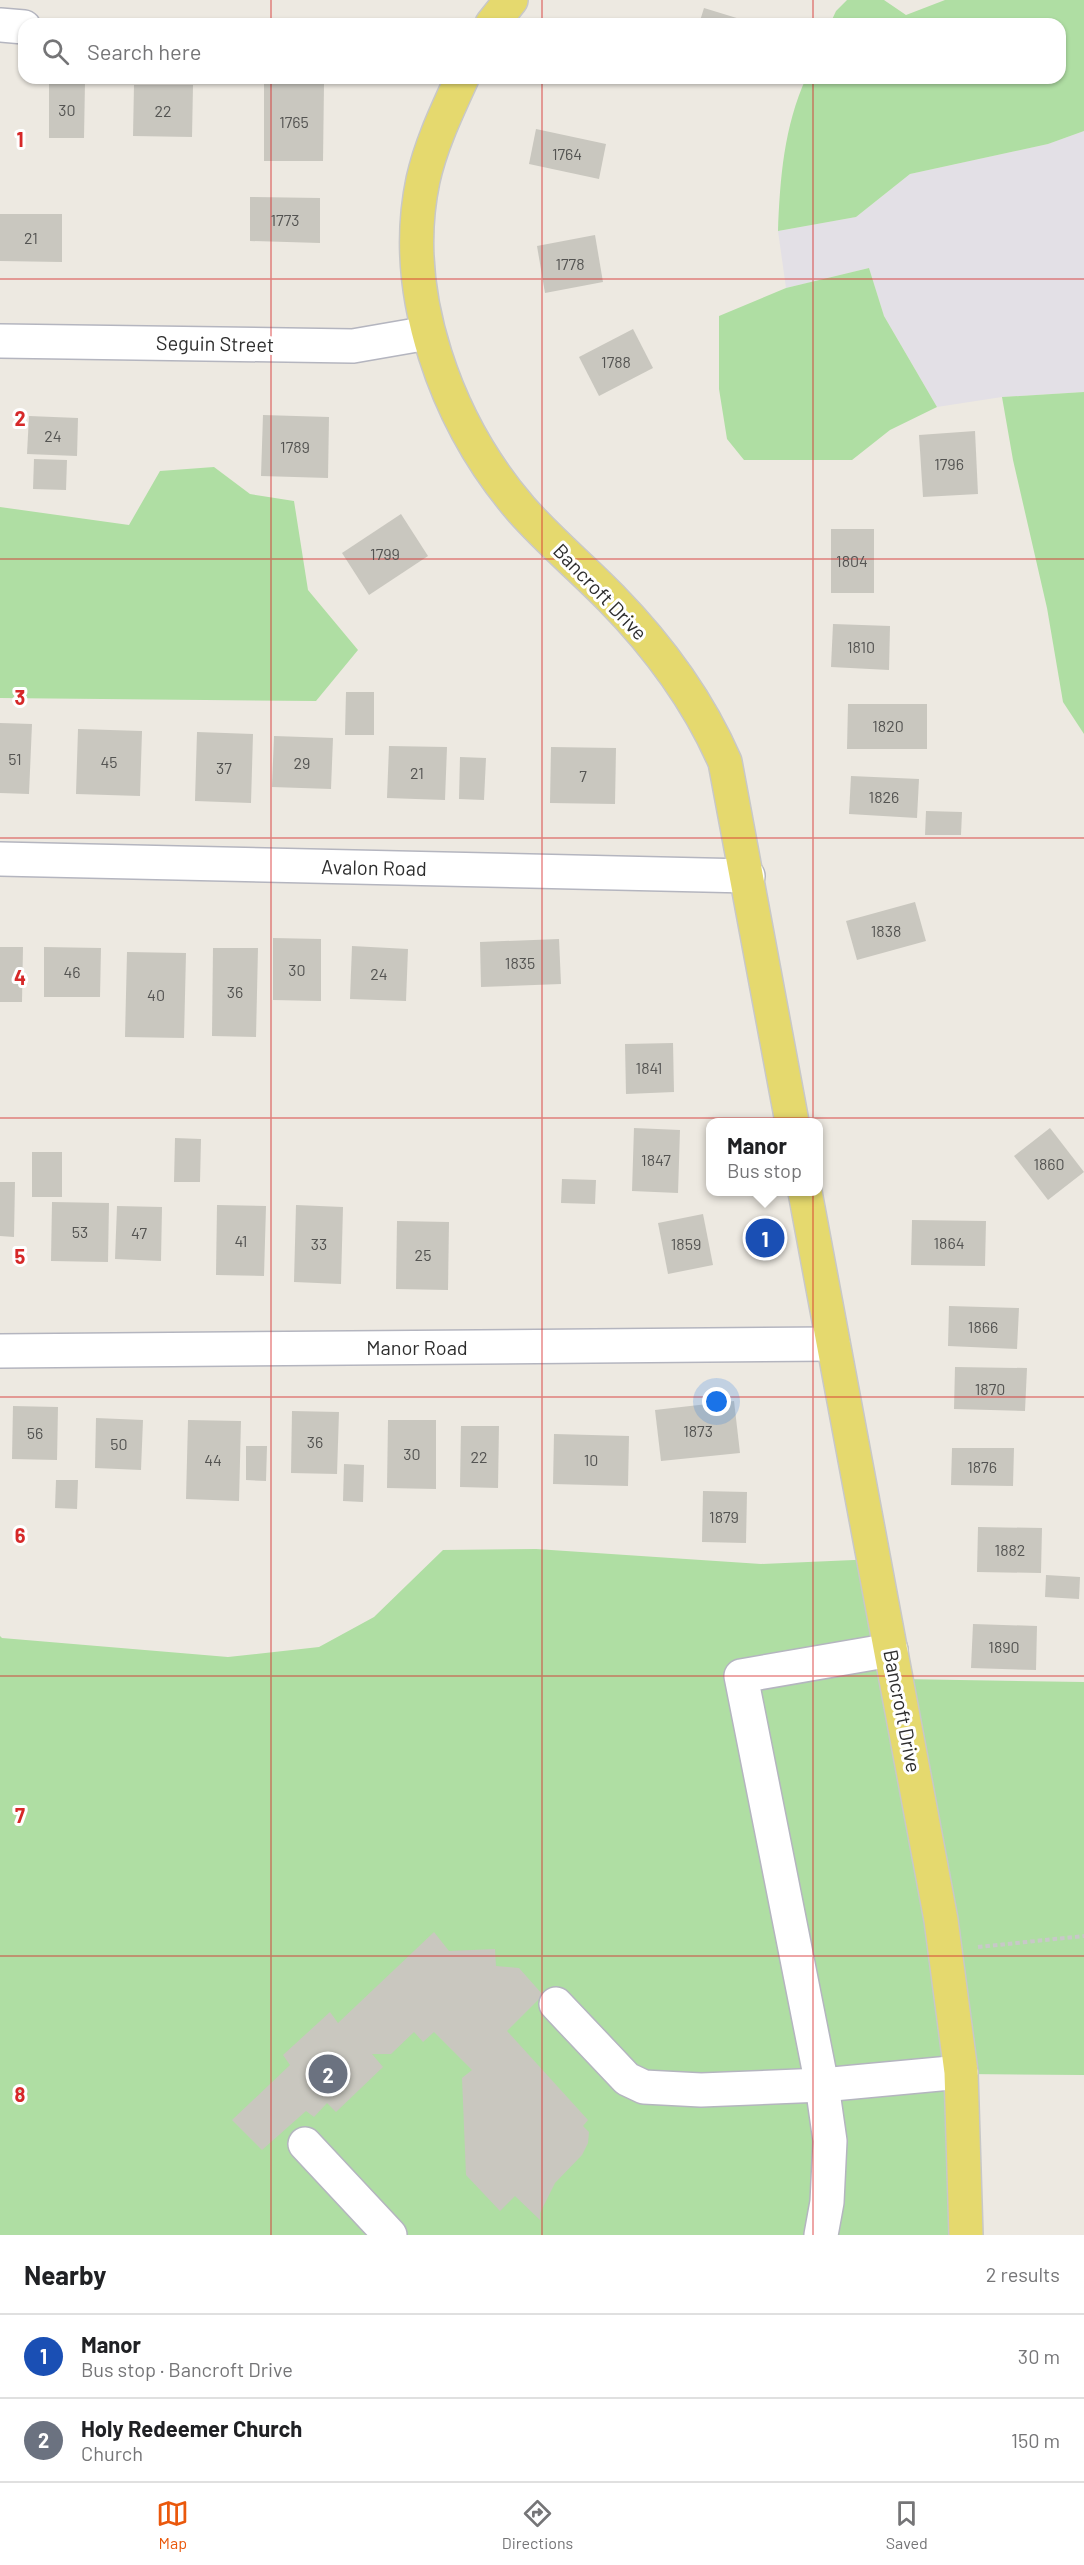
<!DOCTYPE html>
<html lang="en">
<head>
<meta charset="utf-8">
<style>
	:root { --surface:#fff; --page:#f2f2f2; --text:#202124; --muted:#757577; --line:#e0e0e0; --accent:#ea580c }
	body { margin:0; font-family:Barlow,sans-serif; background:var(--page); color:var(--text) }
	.you { position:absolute; left:717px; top:1402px; width:21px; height:21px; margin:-15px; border:4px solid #fff; border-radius:50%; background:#1a73e8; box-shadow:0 0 0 9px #1a73e833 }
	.badge { display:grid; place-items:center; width:39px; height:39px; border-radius:50%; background:var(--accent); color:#fff; font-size:20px; font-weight:700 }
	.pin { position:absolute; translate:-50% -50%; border:3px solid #fff; box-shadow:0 2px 6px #0006 }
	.popup { position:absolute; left:706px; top:1118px; width:117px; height:78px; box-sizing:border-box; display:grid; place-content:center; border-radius:12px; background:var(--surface); filter:drop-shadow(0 2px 4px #0005); font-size:20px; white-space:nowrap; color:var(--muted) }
	.popup b { font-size:22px; color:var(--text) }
	.popup::after { content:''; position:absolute; left:50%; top:100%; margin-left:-12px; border:12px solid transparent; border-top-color:var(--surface) }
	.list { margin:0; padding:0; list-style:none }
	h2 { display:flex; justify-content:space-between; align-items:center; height:78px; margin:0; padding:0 24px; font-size:26px }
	h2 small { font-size:20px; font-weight:400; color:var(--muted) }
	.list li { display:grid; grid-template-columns:39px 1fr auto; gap:18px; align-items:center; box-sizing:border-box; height:84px; padding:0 24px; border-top:2px solid var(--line) }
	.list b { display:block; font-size:22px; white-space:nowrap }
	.list p { margin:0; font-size:20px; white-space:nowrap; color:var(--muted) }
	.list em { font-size:20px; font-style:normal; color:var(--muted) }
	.icon { flex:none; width:33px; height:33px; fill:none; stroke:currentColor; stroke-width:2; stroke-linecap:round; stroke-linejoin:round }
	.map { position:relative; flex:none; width:1084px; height:2235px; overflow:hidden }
	.search { position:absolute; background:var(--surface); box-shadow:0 2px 4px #0004; left:18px; right:18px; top:18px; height:66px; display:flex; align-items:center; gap:15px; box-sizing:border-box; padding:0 21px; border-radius:18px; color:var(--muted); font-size:22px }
	.sheet { height:246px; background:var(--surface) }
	nav { display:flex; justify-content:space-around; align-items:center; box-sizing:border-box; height:84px; border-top:2px solid var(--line); background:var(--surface); font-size:16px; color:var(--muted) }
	nav a { display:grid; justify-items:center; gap:3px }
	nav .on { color:var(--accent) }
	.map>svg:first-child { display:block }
	.industrial { fill:#e3e0e6 }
	.green { fill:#afdea3 }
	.building { fill:#c9c7bf }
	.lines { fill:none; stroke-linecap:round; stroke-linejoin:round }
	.minor-casing { stroke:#b4b5bf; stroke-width:36 }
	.major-casing { stroke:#c8c8c8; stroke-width:36 }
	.path { stroke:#c8c8c8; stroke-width:4; stroke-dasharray:4.5 3; stroke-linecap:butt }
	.minor { stroke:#fff; stroke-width:33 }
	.major { stroke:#e5d96e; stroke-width:33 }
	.grid { fill:none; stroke:#d62828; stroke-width:1.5; stroke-opacity:0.55 }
	.labels { text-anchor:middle; stroke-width:6; stroke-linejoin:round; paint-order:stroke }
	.number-label { font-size:16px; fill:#545452 }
	.street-label { font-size:20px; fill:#2d2d2d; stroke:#fff }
	.grid-label { font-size:20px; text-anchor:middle; font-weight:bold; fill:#d62828; stroke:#fff; stroke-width:6; stroke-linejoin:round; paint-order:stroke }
</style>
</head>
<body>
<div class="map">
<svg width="1084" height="2235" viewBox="0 0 1084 2235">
	<rect width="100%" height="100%" fill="#ede9e1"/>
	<path class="industrial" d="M1084 131V392L1002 397 937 407 884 316 869 268 786 288 778 231 856 217 910 174 1048 144Z"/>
	<g class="green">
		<path d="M847 0H884L906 15 945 0H1084V131L1048 144 910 174 856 217 778 231C780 178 784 127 806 78H1060V24H830L836 11Z"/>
		<path d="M869 268 884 316 937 407 890 430 852 460H744L727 439 719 389V316L786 288Z"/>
		<path d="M1084 392V734L1063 702 1047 608 1013 460 1002 397Z"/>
		<path d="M214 467 250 494 294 501 308 590 358 650 316 701 0 698V507L129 525 160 471Z"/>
		<path d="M536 1549 761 1564 877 1559 901 1679 1084 1682V2075L964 2074 968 2235H0V1636L2 1638 228 1657 319 1647 374 1617 443 1550Z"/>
	</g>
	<g class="building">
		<path d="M704 8 753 23V24H699Z"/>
		<path d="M49 82H85L84 138H49Z"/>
		<path d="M264 84H324L323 161H264Z"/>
		<path d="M134 85H193L192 137 133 136Z"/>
		<path d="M536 129 606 144 599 179 529 164Z"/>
		<path d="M250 197 320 198V243L250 241Z"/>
		<path d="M0 214H62V262L0 261Z"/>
		<path d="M595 235 603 282 545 293 537 246Z"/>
		<path d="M633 329 653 368 599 396 579 357Z"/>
		<path d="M263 415 329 417 328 478 261 476Z"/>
		<path d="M29 416 78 418 77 456 27 454Z"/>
		<path d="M975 431 978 494 923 497 919 435Z"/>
		<path d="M34 459 67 460 66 490 33 489Z"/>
		<path d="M401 514 428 556 369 595 342 553Z"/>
		<rect x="831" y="529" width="43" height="64"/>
		<path d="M833 624 890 626 889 670 831 667Z"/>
		<path d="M346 692H374V735H345Z"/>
		<path d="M848 704H927V749H847Z"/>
		<path d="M0 723 32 724 29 794 0 793Z"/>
		<path d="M78 729 142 731 140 796 76 794Z"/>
		<path d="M197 732 253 734 251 803 195 801Z"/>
		<path d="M274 736 333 738 331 789 272 787Z"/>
		<path d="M389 746 447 747 445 800 387 798Z"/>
		<path d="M551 747 616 748 615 804 550 803Z"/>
		<path d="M460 757 486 758 484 800 459 799Z"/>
		<path d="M851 776 919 779 917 818 849 814Z"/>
		<path d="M926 811 962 812 961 835H925Z"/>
		<path d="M915 902 926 941 857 960 846 921Z"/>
		<path d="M273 938 321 939V1001L273 1000Z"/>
		<path d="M559 939 561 984 481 987 480 942Z"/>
		<path d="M352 946 408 949 406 1001 350 999Z"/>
		<path d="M0 947H23L22 1002H0Z"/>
		<path d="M44 947 101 948 100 997H44Z"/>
		<path d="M213 948H258L256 1037 212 1036Z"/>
		<path d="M127 952 186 953 184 1038 125 1037Z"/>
		<path d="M673 1043 674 1092 626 1094 625 1044Z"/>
		<path d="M634 1128 680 1130 678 1193 632 1191Z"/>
		<path d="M1050 1128 1084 1172 1048 1200 1014 1156Z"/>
		<path d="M175 1138 201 1139 200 1182H174Z"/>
		<rect x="32" y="1152" width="30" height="45"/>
		<path d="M562 1179 596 1180 595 1204 561 1203Z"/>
		<path d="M0 1182H15L14 1237 0 1236Z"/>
		<path d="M52 1202 109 1203 108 1262 51 1261Z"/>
		<path d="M217 1205 266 1206 264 1276 216 1275Z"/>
		<path d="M296 1205 343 1207 341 1284 294 1282Z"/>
		<path d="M117 1206 162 1207 161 1261 115 1259Z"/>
		<path d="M703 1214 713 1265 668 1274 658 1223Z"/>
		<path d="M912 1220 986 1221 985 1266 911 1265Z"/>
		<path d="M397 1221 449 1222 448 1290 396 1289Z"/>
		<path d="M949 1306 1019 1308 1017 1349 948 1346Z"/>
		<path d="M955 1367 1027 1368 1025 1411 954 1409Z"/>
		<path d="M734 1401 740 1453 661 1461 655 1410Z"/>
		<path d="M13 1406 58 1407 57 1460 12 1459Z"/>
		<path d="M292 1411 339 1412 337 1474 291 1473Z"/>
		<path d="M96 1418 143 1420 141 1470 95 1468Z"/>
		<path d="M188 1420 241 1421 239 1501 186 1499Z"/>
		<path d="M388 1420H436V1489L387 1488Z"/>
		<path d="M461 1426H499L498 1488 460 1487Z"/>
		<path d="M554 1434 629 1436 628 1486 553 1484Z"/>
		<path d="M246 1446H267L266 1481 246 1480Z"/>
		<path d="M952 1448H1014L1013 1486 951 1485Z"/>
		<path d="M344 1464 364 1465 363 1502 343 1501Z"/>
		<path d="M56 1480H78L77 1509 55 1508Z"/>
		<path d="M703 1491 747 1492 746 1543 702 1542Z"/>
		<path d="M978 1527 1042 1528 1041 1573 977 1572Z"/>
		<path d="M1046 1575 1080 1577 1079 1599 1045 1597Z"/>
		<path d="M973 1624 1037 1626 1036 1670 971 1668Z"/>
		<path d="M434 1932 449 1951 495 1949 496 1966 519 1968 543 1995 507 2031 588 2120 583 2126 589 2132 588 2143 582 2155 555 2183 540 2213V2220L515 2196 500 2211 466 2175 462 2078 472 2070 434 2032 423 2042 414 2032 391 2054H372L383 2067 336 2112 327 2103 314 2117 306 2111 262 2150 232 2120 290 2065 283 2055 330 2012 338 2023Z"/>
	</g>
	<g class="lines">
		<defs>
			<g id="minor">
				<path d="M0 25 24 27"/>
				<path d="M0 341 353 346 428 333"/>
				<path d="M0 859 748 876"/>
				<path d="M0 1351 833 1344"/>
				<path d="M556 2004 627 2079 644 2087 701 2090 822 2085 961 2072"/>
				<path d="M305 2144 390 2235"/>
				<path d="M821 2235 827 2202 830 2141 822 2085 741 1676 891 1650"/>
			</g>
			<g id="major">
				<path d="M492 24 511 0"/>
				<path d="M462 78C447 111 431 144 423 180 399 294 447 423 521 509 549 541 582 568 611 598 657 645 699 702 725 762L792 1122"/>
				<path d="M805 1192 941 1920 961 2072 966 2235"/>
			</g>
		</defs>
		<use href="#minor" class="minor-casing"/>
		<use href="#major" class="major-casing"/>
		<path class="path" d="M978 1947 1084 1936"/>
		<use href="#minor" class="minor"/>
		<use href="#major" class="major"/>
	</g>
	<path class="grid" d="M271 0V24M542 0V24M813 0V24M271 78V2235M542 78V2235M813 78V2235M0 279H1084M0 559H1084M0 838H1084M0 1118H1084M0 1397H1084M0 1676H1084M0 1956H1084"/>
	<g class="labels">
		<g class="number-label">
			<text x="67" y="116">30</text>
			<text x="163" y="117">22</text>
			<text x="294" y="128">1765</text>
			<text x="567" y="160">1764</text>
			<text x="285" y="226">1773</text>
			<text x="31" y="244">21</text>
			<text x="570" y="270">1778</text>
			<text x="616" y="368">1788</text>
			<text x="53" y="442">24</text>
			<text x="295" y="453">1789</text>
			<text x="949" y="470">1796</text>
			<text x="385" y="560">1799</text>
			<text x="852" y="567">1804</text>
			<text x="861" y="653">1810</text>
			<text x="888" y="732">1820</text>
			<text x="15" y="765">51</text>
			<text x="109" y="768">45</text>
			<text x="302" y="769">29</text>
			<text x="224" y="774">37</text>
			<text x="417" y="779">21</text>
			<text x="583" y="782">7</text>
			<text x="884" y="803">1826</text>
			<text x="886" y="937">1838</text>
			<text x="520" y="969">1835</text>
			<text x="297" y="976">30</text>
			<text x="72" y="978">46</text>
			<text x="379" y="980">24</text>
			<text x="235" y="998">36</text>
			<text x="156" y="1001">40</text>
			<text x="649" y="1074">1841</text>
			<text x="656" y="1166">1847</text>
			<text x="1049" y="1170">1860</text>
			<text x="80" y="1238">53</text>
			<text x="139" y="1239">47</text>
			<text x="241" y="1247">41</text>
			<text x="949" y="1249">1864</text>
			<text x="319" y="1250">33</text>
			<text x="686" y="1250">1859</text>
			<text x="423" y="1261">25</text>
			<text x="983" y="1333">1866</text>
			<text x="990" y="1395">1870</text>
			<text x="698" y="1437">1873</text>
			<text x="35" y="1439">56</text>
			<text x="315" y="1448">36</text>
			<text x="119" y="1450">50</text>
			<text x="412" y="1460">30</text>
			<text x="479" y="1463">22</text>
			<text x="213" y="1466">44</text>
			<text x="591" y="1466">10</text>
			<text x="982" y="1473">1876</text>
			<text x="724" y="1523">1879</text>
			<text x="1010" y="1556">1882</text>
			<text x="1004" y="1653">1890</text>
		</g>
		<g class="street-label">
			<text transform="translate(215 344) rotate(1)" y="7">Seguin Street</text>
			<text transform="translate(600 592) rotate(46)" y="7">Bancroft Drive</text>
			<text transform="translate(374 868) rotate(1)" y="7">Avalon Road</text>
			<text x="417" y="1355">Manor Road</text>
			<text transform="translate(902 1711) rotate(79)" y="7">Bancroft Drive</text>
		</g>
	</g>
	<g class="grid-label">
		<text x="20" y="147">1</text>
		<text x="20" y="426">2</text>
		<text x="20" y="705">3</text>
		<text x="20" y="985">4</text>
		<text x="20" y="1264">5</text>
		<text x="20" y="1543">6</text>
		<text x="20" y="1823">7</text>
		<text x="20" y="2102">8</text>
	</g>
</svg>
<div class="you"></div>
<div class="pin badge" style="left:765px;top:1238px;background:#1a4fb4">1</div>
<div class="popup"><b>Manor</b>Bus stop</div>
<div class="pin badge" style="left:328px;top:2074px;background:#6b7280">2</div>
<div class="search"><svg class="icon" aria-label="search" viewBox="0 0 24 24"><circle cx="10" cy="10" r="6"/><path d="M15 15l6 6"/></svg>Search here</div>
</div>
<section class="sheet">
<h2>Nearby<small>2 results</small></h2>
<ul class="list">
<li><span class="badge" style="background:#1a4fb4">1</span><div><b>Manor</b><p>Bus stop · Bancroft Drive</p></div><em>30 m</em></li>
<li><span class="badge" style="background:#6b7280">2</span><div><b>Holy Redeemer Church</b><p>Church</p></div><em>150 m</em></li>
</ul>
</section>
<nav>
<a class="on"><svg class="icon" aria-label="map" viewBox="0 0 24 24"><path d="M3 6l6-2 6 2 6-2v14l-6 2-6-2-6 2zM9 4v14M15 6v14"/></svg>Map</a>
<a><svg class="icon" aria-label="directions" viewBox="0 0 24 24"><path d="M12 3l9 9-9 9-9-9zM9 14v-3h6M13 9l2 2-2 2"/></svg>Directions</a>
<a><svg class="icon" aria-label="saved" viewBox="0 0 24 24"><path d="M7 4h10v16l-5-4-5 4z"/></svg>Saved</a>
</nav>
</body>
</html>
